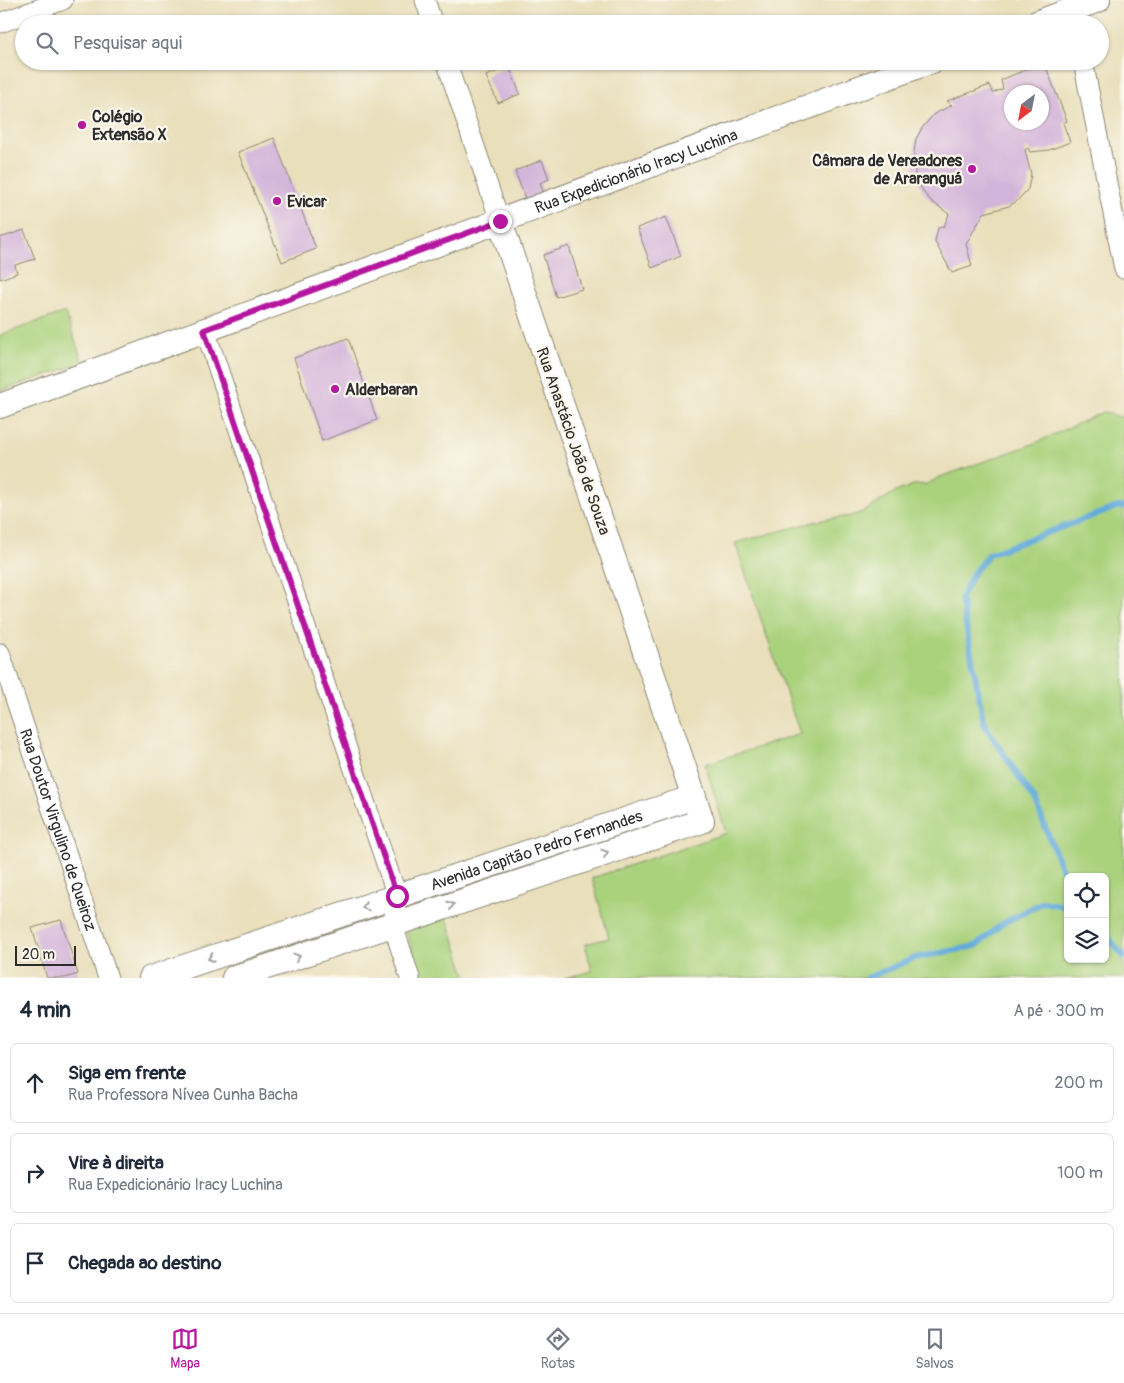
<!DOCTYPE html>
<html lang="pt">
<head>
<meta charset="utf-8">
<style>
	:root { --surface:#fff; --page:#f2f2f3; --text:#1f2937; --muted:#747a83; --line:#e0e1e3; --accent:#b5179e }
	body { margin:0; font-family:Pangolin,sans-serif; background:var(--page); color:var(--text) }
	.controls { position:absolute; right:15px; bottom:15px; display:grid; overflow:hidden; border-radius:8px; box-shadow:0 1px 4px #0004 }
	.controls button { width:45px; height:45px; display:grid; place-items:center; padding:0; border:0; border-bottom:1px solid var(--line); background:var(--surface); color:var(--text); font:25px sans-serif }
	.compass { position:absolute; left:1004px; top:85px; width:45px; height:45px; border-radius:50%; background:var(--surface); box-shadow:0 1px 4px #0004; rotate:212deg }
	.scale { position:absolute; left:15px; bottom:12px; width:61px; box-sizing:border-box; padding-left:5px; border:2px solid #2b2b2b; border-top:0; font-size:14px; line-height:18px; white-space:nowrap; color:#2b2b2b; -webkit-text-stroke:4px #fbf7ec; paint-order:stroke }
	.stop { position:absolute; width:15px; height:15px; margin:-11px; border:4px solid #b5179e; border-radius:50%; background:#fff }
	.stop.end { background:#b5179e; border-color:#fff; box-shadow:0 1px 5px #0008 }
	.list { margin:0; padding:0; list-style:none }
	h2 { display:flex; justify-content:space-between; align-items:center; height:65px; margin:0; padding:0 20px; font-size:21px }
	h2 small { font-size:16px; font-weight:400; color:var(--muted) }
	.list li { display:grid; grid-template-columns:32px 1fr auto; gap:15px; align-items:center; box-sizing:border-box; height:80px; margin:0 10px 10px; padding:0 10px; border:1px solid var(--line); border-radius:8px }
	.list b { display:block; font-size:19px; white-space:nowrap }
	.list p { margin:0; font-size:16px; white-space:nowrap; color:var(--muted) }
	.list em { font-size:16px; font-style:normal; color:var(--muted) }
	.icon { flex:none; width:28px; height:28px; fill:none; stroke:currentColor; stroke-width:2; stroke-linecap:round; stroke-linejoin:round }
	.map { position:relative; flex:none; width:1124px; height:978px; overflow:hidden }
	.search { position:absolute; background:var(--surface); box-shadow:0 1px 4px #0004; left:15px; right:15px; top:15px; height:55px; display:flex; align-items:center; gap:12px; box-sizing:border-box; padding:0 18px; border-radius:28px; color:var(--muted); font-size:19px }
	.sheet { height:335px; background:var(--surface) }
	nav { display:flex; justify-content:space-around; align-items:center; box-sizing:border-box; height:70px; border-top:1px solid var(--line); background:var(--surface); font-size:14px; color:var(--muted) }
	nav a { display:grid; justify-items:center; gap:2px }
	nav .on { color:var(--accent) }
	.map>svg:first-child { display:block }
	.green { fill:#aad27d; stroke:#6a7e54; fill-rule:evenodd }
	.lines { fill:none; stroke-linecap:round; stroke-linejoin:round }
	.stream { stroke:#62aad9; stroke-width:6 }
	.building { fill:#d3b4da; fill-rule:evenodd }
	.minor-casing { stroke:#8a8573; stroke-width:21 }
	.tertiary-casing { stroke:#8a8573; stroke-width:26 }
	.minor { stroke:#fff; stroke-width:19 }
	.tertiary { stroke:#fff; stroke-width:24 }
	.oneway { stroke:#a0a0a0 }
	.route { stroke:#b5179e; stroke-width:6 }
	.poi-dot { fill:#b5179e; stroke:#fbf7ec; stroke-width:2 }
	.labels { text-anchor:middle; stroke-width:4.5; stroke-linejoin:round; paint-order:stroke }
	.poi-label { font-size:16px; font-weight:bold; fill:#2b2b2b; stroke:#fbf7ec; text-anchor:start }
	.street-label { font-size:16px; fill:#2b2b2b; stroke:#fbf7ec }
</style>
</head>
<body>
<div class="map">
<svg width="1124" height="978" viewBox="0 0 1124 978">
	<rect width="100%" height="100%" fill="#fbf7ec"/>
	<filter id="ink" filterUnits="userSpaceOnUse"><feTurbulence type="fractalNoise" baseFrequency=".02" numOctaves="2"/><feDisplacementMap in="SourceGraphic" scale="10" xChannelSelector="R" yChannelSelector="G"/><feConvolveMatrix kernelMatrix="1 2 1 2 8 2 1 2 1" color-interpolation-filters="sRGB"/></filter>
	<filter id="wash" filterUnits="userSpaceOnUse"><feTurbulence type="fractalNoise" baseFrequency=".0096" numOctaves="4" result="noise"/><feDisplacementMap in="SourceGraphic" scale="20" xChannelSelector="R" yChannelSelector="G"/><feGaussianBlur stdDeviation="1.12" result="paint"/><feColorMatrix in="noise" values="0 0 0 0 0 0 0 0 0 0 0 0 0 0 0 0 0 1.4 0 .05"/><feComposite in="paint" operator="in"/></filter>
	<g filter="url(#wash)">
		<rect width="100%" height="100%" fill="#e9dfbb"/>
		<g class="green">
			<path d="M65 312 83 363 0 391V335Z"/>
			<path d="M1103 412 1124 418V978H564L592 971 585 944 609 938 592 878 726 833 705 764 800 734 735 543 821 520 852 516 867 510 893 493 913 485 927 484 940 477 1033 444ZM1068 877H1105V959H1068Z"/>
			<path d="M447 918 467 978H422L406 931Z"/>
		</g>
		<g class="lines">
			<g class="stream">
				<path d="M1068 885 1035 801 984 724 961 598 972 575 989 554 1117 507H1124"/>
				<path d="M1105 933 1124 957"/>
				<path d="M867 978 915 958 976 946 1002 924 1043 902 1068 907"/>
			</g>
		</g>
		<g id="blocks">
			<g class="building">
				<path d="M1044 62 1067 121 1063 123 1070 142 1049 150 1030 152 1028 148 1025 150 1031 174 1028 189 1017 201 1009 206 984 213 966 244 972 266 952 273 935 242 938 228 944 226 949 214 931 201 924 193 916 178 913 159 916 139 922 128 934 114 952 105 947 101 990 85 993 93 1003 89 1001 80ZM1012 92H1042V122H1012Z"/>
				<path d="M509 66 520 94 498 103 486 76Z"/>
				<path d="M274 138 316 249 282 262 238 152Z"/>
				<path d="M542 160 549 179 540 183 544 194 526 201 515 171Z"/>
				<path d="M666 217 681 256 652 268 637 228Z"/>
				<path d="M24 230 35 259 15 265 17 273 0 279V238Z"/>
				<path d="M569 246 582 289 556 297 543 255Z"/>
				<path d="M348 338 377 420 322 441 294 358Z"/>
				<path d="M61 920 78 974 65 978H47L32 928Z"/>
			</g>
		</g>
	</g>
	<g filter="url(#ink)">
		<use href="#blocks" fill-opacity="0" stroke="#8a8573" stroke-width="1"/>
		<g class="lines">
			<defs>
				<g id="minor">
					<path d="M425 0 433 24"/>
					<path d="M0 23 63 0"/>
					<path d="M446 61 500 221"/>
					<path d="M1083 61 1124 269"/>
					<path d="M205 330 397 896 393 925 410 978"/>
					<path id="s1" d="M0 653 108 978"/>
				</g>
				<g id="tertiary">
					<path d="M1034 24 1098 0"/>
					<path id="s2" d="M0 406 932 61"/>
					<path id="s3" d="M151 978 694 797"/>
					<path d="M234 978 702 821 500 221"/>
				</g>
			</defs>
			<use href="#minor" class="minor-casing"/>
			<use href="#tertiary" class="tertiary-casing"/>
			<use href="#minor" class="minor"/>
			<use href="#tertiary" class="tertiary"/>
		</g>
		<defs><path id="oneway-chevron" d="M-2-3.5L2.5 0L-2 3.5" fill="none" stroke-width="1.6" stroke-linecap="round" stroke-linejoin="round" transform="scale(1.25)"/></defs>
		<g class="oneway">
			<use href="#oneway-chevron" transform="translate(605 853) rotate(-19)"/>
			<use href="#oneway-chevron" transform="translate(451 905) rotate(-19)"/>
			<use href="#oneway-chevron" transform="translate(365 907) rotate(162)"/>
			<use href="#oneway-chevron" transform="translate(297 957) rotate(-19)"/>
			<use href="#oneway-chevron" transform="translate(211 958) rotate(162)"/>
		</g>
	</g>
	<g class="lines" filter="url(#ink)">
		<path class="route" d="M397 896 204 330 500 221"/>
	</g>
	<g class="poi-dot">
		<circle cx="82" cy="125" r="5"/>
		<circle cx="972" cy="169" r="5"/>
		<circle cx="277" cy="201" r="5"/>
		<circle cx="335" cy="389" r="5"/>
	</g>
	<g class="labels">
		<g class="poi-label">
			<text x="92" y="122">Colégio<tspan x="92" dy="18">Extensão X</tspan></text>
			<text x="962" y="166" text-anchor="end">Câmara de Vereadores<tspan x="962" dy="18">de Araranguá</tspan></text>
			<text x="287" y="207">Evicar</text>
			<text x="345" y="395">Alderbaran</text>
		</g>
		<g class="street-label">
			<text dy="6" stroke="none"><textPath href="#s2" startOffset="678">Rua Expedicionário Iracy Luchina</textPath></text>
			<text transform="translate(574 441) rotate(71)" y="6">Rua Anastácio João de Souza</text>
			<text dy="6" stroke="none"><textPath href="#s1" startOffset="186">Rua Doutor Virgulino de Queiroz</textPath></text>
			<text dy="6" stroke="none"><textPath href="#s3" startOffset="406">Avenida Capitão Pedro Fernandes</textPath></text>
		</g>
	</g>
</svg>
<div class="controls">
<button><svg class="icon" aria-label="locate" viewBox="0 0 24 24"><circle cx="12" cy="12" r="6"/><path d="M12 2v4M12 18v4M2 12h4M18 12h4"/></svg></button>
<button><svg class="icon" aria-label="layers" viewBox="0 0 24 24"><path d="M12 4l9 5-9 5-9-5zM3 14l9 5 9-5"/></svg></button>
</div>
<svg class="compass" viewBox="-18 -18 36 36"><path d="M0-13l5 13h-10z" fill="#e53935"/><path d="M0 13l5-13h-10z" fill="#747a83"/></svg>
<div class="scale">20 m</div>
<div class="stop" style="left:397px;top:896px"></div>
<div class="stop end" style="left:500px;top:221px"></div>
<div class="search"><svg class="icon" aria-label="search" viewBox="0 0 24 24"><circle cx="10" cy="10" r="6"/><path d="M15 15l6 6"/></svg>Pesquisar aqui</div>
</div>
<section class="sheet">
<h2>4 min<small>A pé · 300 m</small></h2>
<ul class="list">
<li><svg class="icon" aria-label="ahead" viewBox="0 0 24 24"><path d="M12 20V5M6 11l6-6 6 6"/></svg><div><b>Siga em frente</b><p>Rua Professora Nívea Cunha Bacha</p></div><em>200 m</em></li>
<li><svg class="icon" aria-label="right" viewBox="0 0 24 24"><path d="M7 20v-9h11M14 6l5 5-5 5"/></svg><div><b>Vire à direita</b><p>Rua Expedicionário Iracy Luchina</p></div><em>100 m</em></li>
<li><svg class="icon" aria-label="arrive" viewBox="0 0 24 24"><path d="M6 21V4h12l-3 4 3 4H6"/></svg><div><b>Chegada ao destino</b></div></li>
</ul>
</section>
<nav>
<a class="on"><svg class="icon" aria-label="map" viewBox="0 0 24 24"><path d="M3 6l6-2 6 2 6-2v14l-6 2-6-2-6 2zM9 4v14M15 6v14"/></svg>Mapa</a>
<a><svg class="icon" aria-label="directions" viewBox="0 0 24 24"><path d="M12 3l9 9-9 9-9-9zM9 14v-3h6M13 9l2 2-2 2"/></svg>Rotas</a>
<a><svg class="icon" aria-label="saved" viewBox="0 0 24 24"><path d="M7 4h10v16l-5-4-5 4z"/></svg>Salvos</a>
</nav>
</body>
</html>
